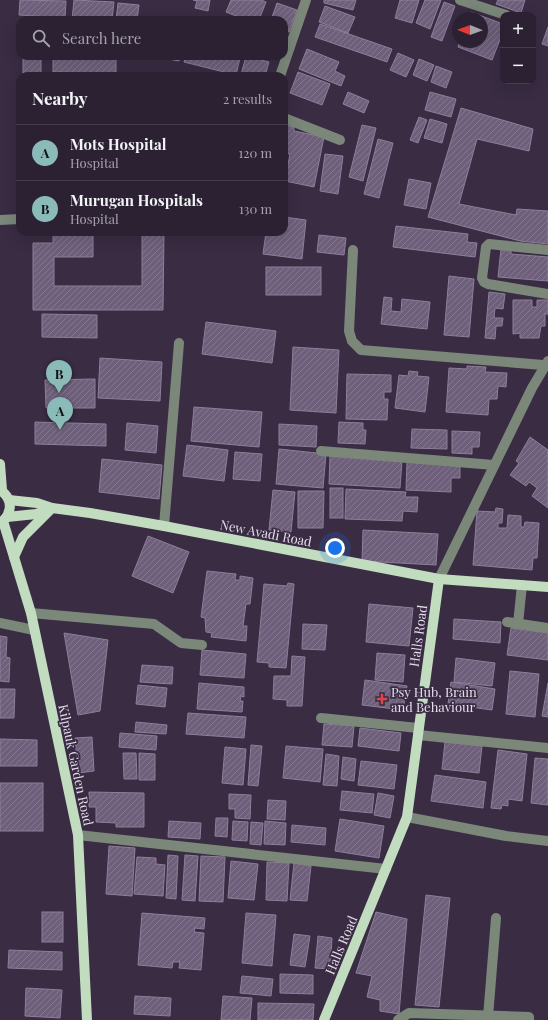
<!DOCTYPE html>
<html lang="en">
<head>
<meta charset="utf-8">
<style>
	:root { --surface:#2b2132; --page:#372e3e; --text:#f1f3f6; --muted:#a6a3ac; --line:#473e4d; --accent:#8bbbb9 }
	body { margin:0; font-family:"Playfair Display",serif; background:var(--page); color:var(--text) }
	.controls { position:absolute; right:12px; top:12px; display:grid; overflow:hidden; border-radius:8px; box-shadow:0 4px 16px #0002 }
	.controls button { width:36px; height:36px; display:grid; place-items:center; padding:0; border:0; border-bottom:1px solid var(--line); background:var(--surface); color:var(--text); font:20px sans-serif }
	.compass { position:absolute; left:452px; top:12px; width:36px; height:36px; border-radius:50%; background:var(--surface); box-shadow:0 4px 16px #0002; rotate:271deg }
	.you { position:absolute; left:335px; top:548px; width:14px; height:14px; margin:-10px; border:3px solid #fff; border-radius:50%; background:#1a73e8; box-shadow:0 0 0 6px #1a73e833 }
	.badge { display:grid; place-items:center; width:26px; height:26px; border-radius:50%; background:var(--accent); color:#111; font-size:13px; font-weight:700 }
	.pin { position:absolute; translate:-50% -33px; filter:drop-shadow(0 1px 2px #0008) }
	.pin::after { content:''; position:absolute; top:21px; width:14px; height:12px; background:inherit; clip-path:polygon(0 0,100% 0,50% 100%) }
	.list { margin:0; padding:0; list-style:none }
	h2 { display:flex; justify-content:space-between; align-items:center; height:52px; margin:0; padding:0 16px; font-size:17px }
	h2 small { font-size:13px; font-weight:400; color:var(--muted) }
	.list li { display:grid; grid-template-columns:26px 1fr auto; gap:12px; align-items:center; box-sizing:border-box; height:56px; padding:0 16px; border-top:1px solid var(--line) }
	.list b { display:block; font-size:15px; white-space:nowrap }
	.list p { margin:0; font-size:13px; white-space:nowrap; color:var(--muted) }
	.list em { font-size:13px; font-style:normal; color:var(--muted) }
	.icon { flex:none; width:22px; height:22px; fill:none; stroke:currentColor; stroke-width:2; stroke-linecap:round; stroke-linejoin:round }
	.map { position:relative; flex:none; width:548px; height:1020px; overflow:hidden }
	.search { position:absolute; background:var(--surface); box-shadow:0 4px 16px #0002; left:16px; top:16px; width:272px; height:44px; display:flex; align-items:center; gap:10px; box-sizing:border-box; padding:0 14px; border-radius:12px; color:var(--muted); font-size:15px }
	.panel { position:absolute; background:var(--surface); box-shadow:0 4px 16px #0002; left:16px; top:72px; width:272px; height:164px; border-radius:12px }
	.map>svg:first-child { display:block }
	.building { fill:url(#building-hatch); stroke:#8d7f9b }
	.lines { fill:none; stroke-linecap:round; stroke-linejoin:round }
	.minor { stroke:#7a8779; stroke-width:10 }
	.major { stroke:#c2dcc0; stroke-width:10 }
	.health-dot { fill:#e0444e; stroke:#392c43; stroke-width:1.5 }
	.labels { text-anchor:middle; stroke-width:3.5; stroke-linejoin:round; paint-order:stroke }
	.street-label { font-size:13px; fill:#e6ddec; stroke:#392c43 }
	.poi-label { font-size:13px; fill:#e6ddec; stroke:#392c43; text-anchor:start }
</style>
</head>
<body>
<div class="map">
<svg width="548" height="1020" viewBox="0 0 548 1020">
	<defs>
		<pattern id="building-hatch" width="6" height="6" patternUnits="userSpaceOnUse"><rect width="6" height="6" fill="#6e607b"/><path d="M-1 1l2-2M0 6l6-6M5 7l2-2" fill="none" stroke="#83768e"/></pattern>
	</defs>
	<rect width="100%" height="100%" fill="#392c43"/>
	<g class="building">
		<path d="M20 0 66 1 65 18 19 15Z"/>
		<path d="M74 0 114 2 112 20H72Z"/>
		<path d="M193 0H210L208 11 195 8 197 1Z"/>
		<path d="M231 0H261L266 2 259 20H246L226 12Z"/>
		<path d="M324 0H356L353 10 324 3Z"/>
		<path d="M400 0H419L412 23 395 18Z"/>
		<path d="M425 0H441L430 29 416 23Z"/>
		<path d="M498 0H525L521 13 496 4Z"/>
		<path d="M444 2 455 6 442 41 431 37Z"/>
		<path d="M118 3 139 5 137 20H116Z"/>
		<path d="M277 3 297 10 289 32 284 30V20H271Z"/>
		<path d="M325 6 355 17 348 33 319 22Z"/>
		<path d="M471 12 503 24V32L492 60 458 47 460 42H482V18H469Z"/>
		<path d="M320 24 392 49 387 62 315 37Z"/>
		<path d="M548 27V46L542 44Z"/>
		<path d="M307 49 339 62 335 71 345 76 341 86 299 69Z"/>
		<path d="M398 53 414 60 406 77 390 70Z"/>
		<rect x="23" y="56" width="18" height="20"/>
		<path d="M53 56H116V73L53 72Z"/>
		<path d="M153 56H180L179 61Z"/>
		<path d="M186 56H232L240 58 236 75 184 62Z"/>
		<path d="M246 56 269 62 265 76 241 75Z"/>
		<path d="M419 59 434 65 427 81 413 75Z"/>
		<path d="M436 66 452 72 446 88 431 82Z"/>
		<path d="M298 72 330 84 322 105 290 93Z"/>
		<path d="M348 92 369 101 364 113 343 104Z"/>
		<path d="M430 92 456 99 451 117 425 110Z"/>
		<path d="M461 108 533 129 529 151 477 139 459 204 516 215 517 209 548 211V244L520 241 428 217Z"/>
		<path d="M419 117 427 120 418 143 410 140Z"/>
		<path d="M430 119 447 124 442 143 424 138Z"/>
		<path d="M284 125 294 127V131L324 137 314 187 285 181 290 154 284 153Z"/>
		<path d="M362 125 376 128 363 181 349 177Z"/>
		<path d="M378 139 393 143 379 198 364 194Z"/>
		<path d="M325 154 343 156 338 194 320 191Z"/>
		<rect x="18" y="168" width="2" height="40"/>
		<path d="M409 179 431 183 426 209 404 205Z"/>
		<path d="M284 217 306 220 302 259 263 254 266 232H284Z"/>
		<path d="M396 226 468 234 467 242 477 243 475 257 393 247Z"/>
		<path d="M53 232H93V257H54V286H142V232H164L163 310H33V243H53Z"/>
		<path d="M319 235 346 238 344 255 317 252Z"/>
		<path d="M501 249 511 250V254L548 257V281L498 277Z"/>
		<rect x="266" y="267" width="55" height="28"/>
		<path d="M449 276 474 279 469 337 444 335Z"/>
		<path d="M489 292 505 294 503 309 495 308 494 318H503L502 326H496L495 339 485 338Z"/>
		<path d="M384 297 392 298 391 311 401 312 402 299 430 302 427 329 381 324Z"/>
		<path d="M513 300H532V307H537V300H548V314H545V326H541L539 338H520V333L513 334Z"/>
		<path d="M42 314 97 315V338L42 337Z"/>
		<path d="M206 322 276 331 272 363 202 354Z"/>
		<path d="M293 347 339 350 336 413 290 410Z"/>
		<path d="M100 358 162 362 160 401 98 398Z"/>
		<path d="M467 366 486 367 485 372 507 373 506 387 498 386 497 399H489L488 415 446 412 449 368 467 369Z"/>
		<path d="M409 371 418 372 417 376 429 377 425 412 395 408 399 375 408 376Z"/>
		<path d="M347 374 391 375V392H384V399H388L387 420 346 419Z"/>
		<path d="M95 379V408H46L45 380Z"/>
		<path d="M194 407 262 412 259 447 191 441Z"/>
		<path d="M35 422 106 424V446L35 444Z"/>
		<path d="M339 422 363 423V430H366L365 444 338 443Z"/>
		<path d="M127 423 158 426 156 453 125 450Z"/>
		<path d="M279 424 317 426 316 447 279 445Z"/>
		<path d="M412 429 447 430V449L411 448Z"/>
		<path d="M452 431 480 432 479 447H472V454L452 453Z"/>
		<path d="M530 437 548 450V508L532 496 537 488 529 482 526 486 510 475 519 463 516 461Z"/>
		<path d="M187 445 228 450 224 481 183 476Z"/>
		<path d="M279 449 326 454 323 488 276 484Z"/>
		<path d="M235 452 262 454 260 481 233 479Z"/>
		<path d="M330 456 402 460 400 488 329 484Z"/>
		<path d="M102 459 162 465 159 499 99 492Z"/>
		<path d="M407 462 460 465V478H451V492L406 490Z"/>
		<rect x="330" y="488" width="13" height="30"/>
		<path d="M346 489 406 492 405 497H418L417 512 403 511 402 521 345 519Z"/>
		<path d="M273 490 295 492 291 532 269 530Z"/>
		<path d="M298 491H324L323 528H298Z"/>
		<path d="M496 508 503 509 502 523H498V528H507L508 515 521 516V527H524L525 522 539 523 537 558H533L532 570 473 565 477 511 495 512Z"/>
		<path d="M363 530 438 534 436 565 362 561Z"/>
		<path d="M148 536 189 552 173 593 132 576Z"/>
		<path d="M207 571 236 574 235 580H240V576L253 578 250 604H246L243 626H247L246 641 211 637 212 633 206 632 205 618 201 617Z"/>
		<path d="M288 583 294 584 286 668 269 667V663L257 662 264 584 287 586Z"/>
		<path d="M369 604 413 608 409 646 366 642Z"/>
		<path d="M454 619 501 622 500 643 453 639Z"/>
		<path d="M303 624 327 625 325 650 302 649Z"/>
		<path d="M511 628 548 633V660L507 655Z"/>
		<path d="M64 633 108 640 100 711 78 715Z"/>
		<path d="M0 636 7 637 6 657 10 658 9 682 0 681Z"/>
		<path d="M202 650 246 654 244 678 200 675Z"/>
		<path d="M377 653 405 655 403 682 375 680Z"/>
		<path d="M292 656 305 657 302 706H287V700L273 699 274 676H291Z"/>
		<path d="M456 658 495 663 492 686 454 682Z"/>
		<path d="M142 665 173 667 172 684 140 682Z"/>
		<path d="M510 671 539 674 535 717 506 714Z"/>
		<path d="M365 680 407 686 403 710 362 705Z"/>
		<path d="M451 682 495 689 492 710 448 704Z"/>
		<path d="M199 683 244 687V697L241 696 240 701H243L242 712 197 709Z"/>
		<path d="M548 683V717L542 716Z"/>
		<path d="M138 685 167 688 165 707 136 704Z"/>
		<path d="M0 689H15L14 718H0Z"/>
		<path d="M188 713 246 717 244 738 186 734Z"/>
		<path d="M136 722 167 725 166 734 135 732Z"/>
		<path d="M324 724 354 726 352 747 322 745Z"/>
		<path d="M360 728 401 733 399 751 358 746Z"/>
		<path d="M120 733 157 736 156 750 119 747Z"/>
		<path d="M92 737 94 771 78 773 75 738Z"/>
		<path d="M0 739 37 740V766H0Z"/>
		<path d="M445 742 482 746 479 773 442 769Z"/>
		<path d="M251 745 262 746 258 786 248 785Z"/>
		<path d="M286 746 323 749 320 782 283 778Z"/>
		<path d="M225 747 246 749 243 785 222 783Z"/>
		<path d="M498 750 527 754 522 801 508 799V806L502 805 501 809 491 808Z"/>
		<path d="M123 753H136L137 779H124Z"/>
		<path d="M139 753 155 754V780H139Z"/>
		<path d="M326 754 339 756 337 786 323 785Z"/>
		<path d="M343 757 356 759 354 781 341 779Z"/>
		<path d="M535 758 548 759V805L531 803Z"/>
		<path d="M361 761 397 765 394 789 358 785Z"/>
		<path d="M435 775 486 782 483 808 431 801Z"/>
		<rect x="0" y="783" width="43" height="48"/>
		<path d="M342 791 374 794 372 813 340 810Z"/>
		<path d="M89 792 144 793V827H116V823L96 822V807H89Z"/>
		<path d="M378 793 394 796 390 818 374 815Z"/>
		<path d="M229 794 251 795 250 819 235 818V809H229Z"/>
		<path d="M268 800 286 801 285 820 267 819Z"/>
		<path d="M216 818H228L227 837 215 836Z"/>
		<path d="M340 819 384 826 379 858 335 851Z"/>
		<path d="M169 821 201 823 200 839 168 837Z"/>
		<path d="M233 821 248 822 247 841 232 840Z"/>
		<path d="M265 821 286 823 285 845 264 844Z"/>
		<path d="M251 822 263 823 261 845 250 844Z"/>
		<path d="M292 825 326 828 325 845 291 842Z"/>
		<path d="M109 846 135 848 132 896 106 894Z"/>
		<path d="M168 855 178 856 176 899 166 898Z"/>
		<path d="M185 855 198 856 195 901 182 900Z"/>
		<path d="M201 856 225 857 223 902 199 901Z"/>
		<path d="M137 857 156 858V864L165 865 163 896 134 894Z"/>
		<path d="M231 861 258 864 254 900 228 898Z"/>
		<path d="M267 862 289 863 287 901 266 900Z"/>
		<path d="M294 863 311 866 307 901 290 900Z"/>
		<path d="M426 895 450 898 439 1007 415 1005Z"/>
		<rect x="42" y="912" width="21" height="30"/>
		<path d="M376 912 407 919 399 1014 380 1011V1000L367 997 372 976 356 973Z"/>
		<path d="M142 913 205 918 204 929 195 928 194 932 204 933 201 970 179 968 180 962H173L172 968 138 965Z"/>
		<path d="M246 913 276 915 272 966 242 963Z"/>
		<path d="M294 934 310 936 305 967 290 965Z"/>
		<path d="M318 936 332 938 330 969 315 968Z"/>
		<path d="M9 950 62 952V970L8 968Z"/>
		<path d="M280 974 313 975V994L280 993Z"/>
		<path d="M242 976 273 979 271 996 240 993Z"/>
		<path d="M26 988 62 990 60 1018 25 1016Z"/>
		<path d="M135 996 171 998 170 1016 134 1014Z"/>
		<path d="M223 996 252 998 250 1020H221Z"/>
		<path d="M258 1003 314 1004 313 1020H258Z"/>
	</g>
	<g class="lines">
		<g class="minor">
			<path d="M460 0 506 15"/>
			<path d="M280 76 306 0"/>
			<path d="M284 118 340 140"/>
			<path d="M0 220 20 219"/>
			<path d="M353 250 349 331 352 341 361 350 543 365"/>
			<path d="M548 250 489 244 486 247 482 278 484 282 488 284 548 294"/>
			<path d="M321 451 494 465"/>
			<path d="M164 526 179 343"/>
			<path d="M439 579 532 388 548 361"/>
			<path d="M31 613 154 624 181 643 202 645"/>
			<path d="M507 622 548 628"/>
			<path d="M0 623 34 630"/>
			<path d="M518 624 522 585"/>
			<path d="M321 718 418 728"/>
			<path d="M418 735 548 748"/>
			<path d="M407 817 506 836 548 841"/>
			<path d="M78 835 386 869"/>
			<path d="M488 1017 496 918"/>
			<path d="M398 1020 409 1013 529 1017V1020"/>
		</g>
		<g class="major">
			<path d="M0 464 2 490"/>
			<path d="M0 490C12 498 13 511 3 521"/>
			<path d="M9 500 37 503 52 508 90 513 164 526 439 579 548 587"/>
			<path d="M7 517 36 514 48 510"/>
			<path d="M3 521 31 613 78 835 87 1020"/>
			<path d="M14 557 23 537 52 508"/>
			<path d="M324 1020 407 817 439 579"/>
		</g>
	</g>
	<path class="health-dot" d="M380 693h4v4h4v4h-4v4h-4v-4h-4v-4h4z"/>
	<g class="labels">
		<g class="street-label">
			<text transform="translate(266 533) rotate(11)" y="5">New Avadi Road</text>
			<text transform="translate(418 636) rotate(-82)" y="5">Halls Road</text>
			<text transform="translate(76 765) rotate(78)" y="5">Kilpauk Garden Road</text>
			<text transform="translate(341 945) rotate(-67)" y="5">Halls Road</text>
		</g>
		<g class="poi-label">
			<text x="391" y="697">Psy Hub, Brain<tspan x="391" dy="15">and Behaviour</tspan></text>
		</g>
	</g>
</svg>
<div class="controls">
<button>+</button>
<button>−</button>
</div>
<svg class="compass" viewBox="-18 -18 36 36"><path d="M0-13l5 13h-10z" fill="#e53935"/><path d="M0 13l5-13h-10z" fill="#a6a3ac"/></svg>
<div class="you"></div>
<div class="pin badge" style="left:60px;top:430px">A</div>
<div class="pin badge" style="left:59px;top:393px">B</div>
<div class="search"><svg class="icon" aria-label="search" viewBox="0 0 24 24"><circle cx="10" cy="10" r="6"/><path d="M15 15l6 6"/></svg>Search here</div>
<section class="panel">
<h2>Nearby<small>2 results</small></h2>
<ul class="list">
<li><span class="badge">A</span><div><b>Mots Hospital</b><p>Hospital</p></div><em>120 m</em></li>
<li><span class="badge">B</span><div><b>Murugan Hospitals</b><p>Hospital</p></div><em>130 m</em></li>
</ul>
</section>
</div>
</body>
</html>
